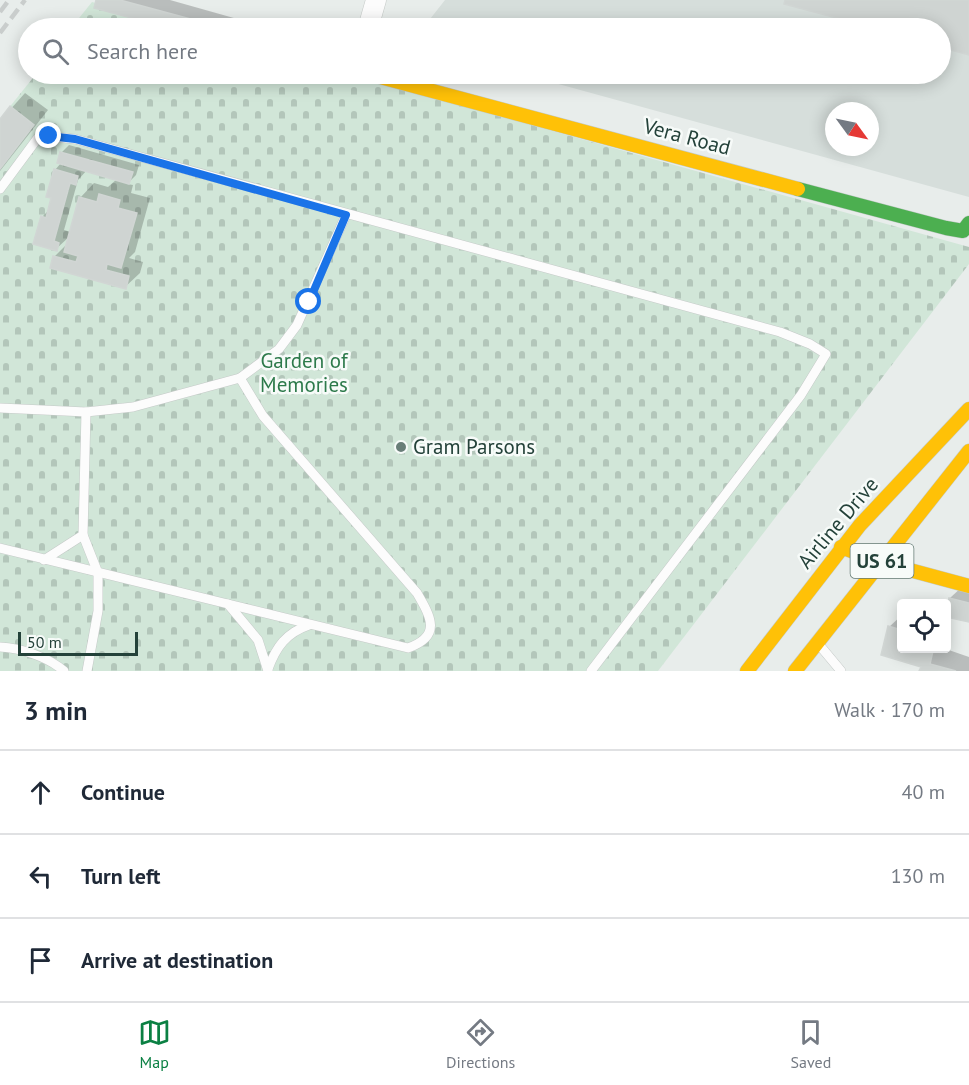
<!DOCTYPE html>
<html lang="en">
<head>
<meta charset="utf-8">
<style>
	:root { --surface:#fff; --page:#f6f6f7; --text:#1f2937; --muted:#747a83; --line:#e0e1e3; --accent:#0b8043 }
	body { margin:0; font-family:"PT Sans",sans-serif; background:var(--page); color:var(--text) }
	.controls { position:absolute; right:18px; bottom:18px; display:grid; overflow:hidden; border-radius:6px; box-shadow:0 3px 15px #0003 }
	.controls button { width:54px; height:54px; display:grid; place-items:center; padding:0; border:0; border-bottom:2px solid var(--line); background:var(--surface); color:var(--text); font:30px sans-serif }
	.compass { position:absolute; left:825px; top:102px; width:54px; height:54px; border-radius:50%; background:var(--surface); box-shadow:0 3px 15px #0003; rotate:123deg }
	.scale { position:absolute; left:18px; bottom:15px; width:120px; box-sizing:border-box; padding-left:6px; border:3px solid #24423a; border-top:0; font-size:16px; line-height:21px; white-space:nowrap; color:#24423a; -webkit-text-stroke:4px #f7fbf9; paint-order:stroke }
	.stop { position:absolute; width:18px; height:18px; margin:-14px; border:4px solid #1a73e8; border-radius:50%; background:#fff }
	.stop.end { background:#1a73e8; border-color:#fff; box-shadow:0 2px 6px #0008 }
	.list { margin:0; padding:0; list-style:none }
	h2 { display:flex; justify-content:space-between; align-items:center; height:78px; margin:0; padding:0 24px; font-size:26px }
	h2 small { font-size:20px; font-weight:400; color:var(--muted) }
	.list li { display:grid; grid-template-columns:39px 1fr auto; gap:18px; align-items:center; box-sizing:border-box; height:84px; padding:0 24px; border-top:2px solid var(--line) }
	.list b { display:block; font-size:22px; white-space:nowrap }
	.list em { font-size:20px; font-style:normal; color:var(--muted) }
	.icon { flex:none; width:33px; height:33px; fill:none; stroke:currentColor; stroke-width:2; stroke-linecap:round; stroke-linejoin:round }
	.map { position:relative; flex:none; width:969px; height:671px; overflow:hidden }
	.search { position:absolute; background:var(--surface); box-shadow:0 3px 15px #0003; left:18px; right:18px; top:18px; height:66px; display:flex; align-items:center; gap:15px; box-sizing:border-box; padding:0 21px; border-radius:33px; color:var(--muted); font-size:22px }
	.sheet { height:330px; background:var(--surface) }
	nav { display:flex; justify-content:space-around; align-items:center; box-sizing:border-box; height:84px; border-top:2px solid var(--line); background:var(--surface); font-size:16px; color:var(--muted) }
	nav a { display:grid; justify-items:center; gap:3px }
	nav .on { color:var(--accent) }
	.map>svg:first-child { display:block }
	.built { fill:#d6dedb; fill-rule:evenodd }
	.cemetery { fill:url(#cemetery-stones) }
	.shadow { fill:#0003; fill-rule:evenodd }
	.building { fill:#cfd4d2; stroke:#d1d6d4; stroke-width:1.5 }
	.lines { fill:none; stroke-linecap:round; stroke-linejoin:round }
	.lane-casing { stroke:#c5cac8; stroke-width:10 }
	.street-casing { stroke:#c5cac8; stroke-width:21 }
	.fast-casing { stroke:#c3cbc8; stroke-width:15 }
	.slow-casing { stroke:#c3cbc8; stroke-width:15 }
	.lane { stroke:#fcfcfc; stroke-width:9 }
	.street { stroke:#fcfcfc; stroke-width:20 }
	.fast { stroke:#4caf50; stroke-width:14 }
	.slow { stroke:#ffc107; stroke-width:14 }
	.rail { stroke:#c9cdcc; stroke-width:4.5; stroke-dasharray:12 6; stroke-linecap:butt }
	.route { stroke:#1a73e8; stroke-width:8 }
	.poi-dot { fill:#697e78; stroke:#f7fbf9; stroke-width:2 }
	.labels { text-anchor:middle; stroke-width:5; stroke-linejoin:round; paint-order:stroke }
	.shield { fill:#f7fbf9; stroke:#637a73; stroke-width:1.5 }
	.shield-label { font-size:20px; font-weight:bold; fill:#24423a }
	.street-label { font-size:21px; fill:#24423a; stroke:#f7fbf9 }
	.park-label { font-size:21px; fill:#2d7a4b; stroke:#f7fbf9 }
	.poi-label { font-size:21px; fill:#24423a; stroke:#f7fbf9; text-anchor:start }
</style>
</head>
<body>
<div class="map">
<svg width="969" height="671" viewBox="0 0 969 671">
	<defs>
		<pattern id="cemetery-stones" width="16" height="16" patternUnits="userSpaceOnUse" patternTransform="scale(1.5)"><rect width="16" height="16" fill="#d1e6d8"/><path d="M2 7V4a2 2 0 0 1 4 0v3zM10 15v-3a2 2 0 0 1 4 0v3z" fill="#b3c6ba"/></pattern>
	</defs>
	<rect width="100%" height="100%" fill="#e8edeb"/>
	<path class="built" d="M445 0H969V197L522 74H940V28H423ZM834 111H870V147H834Z"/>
	<g class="cemetery">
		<path d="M92 2 187 28H71Z"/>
		<path d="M36 74H348L969 247V264L658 671H0V119Z"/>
	</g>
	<g class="shadow">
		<path d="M98 0H170L248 22 246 28H174L96 7Z"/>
		<path d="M787 0H969V53L940 28H879L786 3Z"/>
		<path d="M25 93 48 110 0 171V121Z"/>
		<path d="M69 145 139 165 136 175 127 184 133 185 131 193 150 198 135 252 129 258 143 262 140 273 125 287 52 267 55 256 67 244 70 236 56 249 42 217 50 209 55 170 61 163 59 162 62 152ZM87 170 117 179 108 187 94 183 80 198 71 232 64 230 78 180Z"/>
		<path d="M965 584 969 585V621L946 615 950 598Z"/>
		<path d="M902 615V648H943L969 657V671H921L922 665 883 654 889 627Z"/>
	</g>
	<g class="building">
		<path d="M96 0H120L224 28H169L94 8Z"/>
		<path d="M785 0H969V55L940 47V28H874L784 4Z"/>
		<path d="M10 106 34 125 0 169V119Z"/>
		<path d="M60 152 133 172 129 184 57 163Z"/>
		<path d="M54 169 78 176 76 185 70 183 54 241 59 243 57 251 33 244 41 216 46 218 51 198 46 197Z"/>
		<path d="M99 194 120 200 118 208 137 213 121 268 107 264 106 270 129 276 126 289 50 268 53 256 76 262 78 256 64 252 79 197 97 202Z"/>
		<path d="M949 598 969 603V622L946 617Z"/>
		<path d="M888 626 902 630V648L933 651 930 664 956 671H919L921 667 881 655Z"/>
	</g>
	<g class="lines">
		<defs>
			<g id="lane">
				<path d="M0 189 37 139 44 136 75 139 780 332 810 344 826 354 801 395 591 671"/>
				<path d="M0 408 86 412 133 407 240 378 279 349 297 325 346 215"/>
				<path d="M83 535 98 573V611L87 671"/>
				<path d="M0 548 228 604 258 640 268 671"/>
				<path d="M44 560 83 535 86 412"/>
				<path d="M228 604 408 648C442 636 431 617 417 593L263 416 240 378"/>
				<path d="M0 647C21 648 48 657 64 671"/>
				<path d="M821 647 841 671"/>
				<path d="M268 669C276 647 286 633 309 625"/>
			</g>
			<path id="street" d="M368 28 376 0"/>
			<path id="fast" d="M798 189 946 228 963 231 969 223"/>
			<g id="slow">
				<path d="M369 74 798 189"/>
				<path d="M841 547 880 562 969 586"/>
				<path d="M747 671 860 525 969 409"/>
				<path d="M795 671 969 451"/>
			</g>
		</defs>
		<use href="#lane" class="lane-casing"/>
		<use href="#street" class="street-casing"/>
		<use href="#fast" class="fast-casing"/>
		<use href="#slow" class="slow-casing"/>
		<use href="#lane" class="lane"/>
		<use href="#street" class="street"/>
		<use href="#fast" class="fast"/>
		<use href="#slow" class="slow"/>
		<g class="rail">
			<path d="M0 12 9 0"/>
			<path d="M0 33 25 0"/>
		</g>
	</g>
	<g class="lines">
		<path class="route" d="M49 136 75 139 346 215 309 302"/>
	</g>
	<circle class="poi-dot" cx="401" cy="447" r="6"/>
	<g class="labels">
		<rect class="shield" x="850.5" y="544" width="63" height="34" rx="4.5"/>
		<g class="shield-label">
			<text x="882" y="568">US 61</text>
		</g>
		<g class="street-label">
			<text transform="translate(687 137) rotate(15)" y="7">Vera Road</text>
			<text transform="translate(838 523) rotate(-50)" y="7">Airline Drive</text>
		</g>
		<g class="park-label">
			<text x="304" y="368">Garden of<tspan x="304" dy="24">Memories</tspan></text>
		</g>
		<g class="poi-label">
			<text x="413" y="454">Gram Parsons</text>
		</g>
	</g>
</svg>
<div class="controls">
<button><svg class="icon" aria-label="locate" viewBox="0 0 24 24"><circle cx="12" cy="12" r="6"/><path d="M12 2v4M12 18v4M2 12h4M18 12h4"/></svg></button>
</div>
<svg class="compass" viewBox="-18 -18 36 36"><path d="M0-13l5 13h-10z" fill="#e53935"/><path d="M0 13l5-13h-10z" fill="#747a83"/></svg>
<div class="scale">50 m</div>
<div class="stop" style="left:309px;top:302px"></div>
<div class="stop end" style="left:49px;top:136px"></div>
<div class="search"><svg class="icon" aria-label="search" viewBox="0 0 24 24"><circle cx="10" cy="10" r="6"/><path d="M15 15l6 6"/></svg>Search here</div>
</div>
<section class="sheet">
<h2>3 min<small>Walk · 170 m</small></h2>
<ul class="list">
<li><svg class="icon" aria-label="ahead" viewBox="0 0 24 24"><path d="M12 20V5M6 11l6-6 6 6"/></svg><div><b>Continue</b></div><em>40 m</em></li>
<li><svg class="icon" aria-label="left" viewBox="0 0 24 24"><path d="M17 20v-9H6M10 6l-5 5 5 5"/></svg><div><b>Turn left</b></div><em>130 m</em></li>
<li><svg class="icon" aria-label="arrive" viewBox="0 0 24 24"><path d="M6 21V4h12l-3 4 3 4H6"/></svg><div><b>Arrive at destination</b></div></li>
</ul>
</section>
<nav>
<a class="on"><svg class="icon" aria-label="map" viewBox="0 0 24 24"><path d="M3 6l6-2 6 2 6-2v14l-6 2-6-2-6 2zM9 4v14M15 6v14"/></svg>Map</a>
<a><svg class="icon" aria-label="directions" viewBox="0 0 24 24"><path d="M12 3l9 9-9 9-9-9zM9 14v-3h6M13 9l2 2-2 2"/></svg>Directions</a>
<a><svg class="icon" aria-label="saved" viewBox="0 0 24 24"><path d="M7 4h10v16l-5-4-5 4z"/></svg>Saved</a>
</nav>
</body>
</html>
